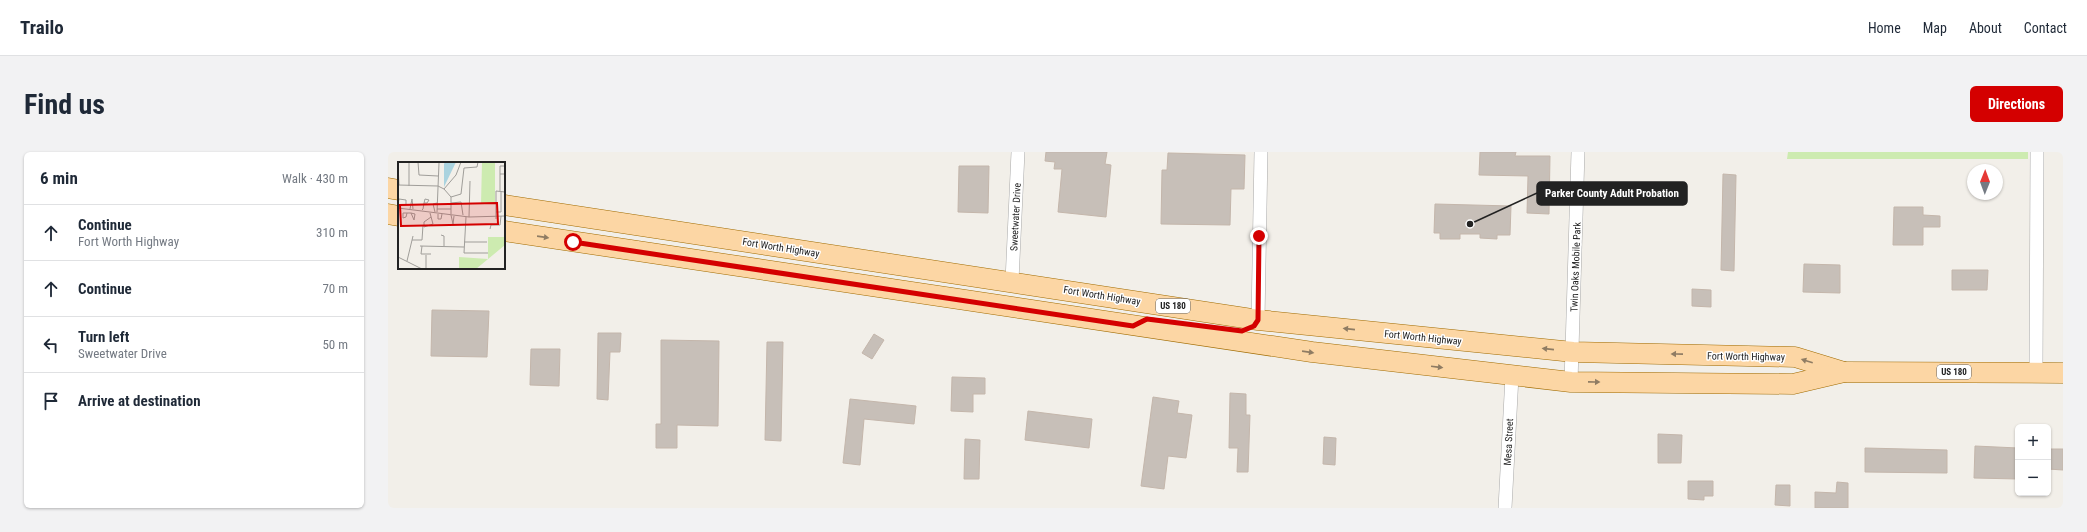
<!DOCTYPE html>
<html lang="en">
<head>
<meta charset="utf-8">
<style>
	:root { --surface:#fff; --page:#f2f2f3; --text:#1f2937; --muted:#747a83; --line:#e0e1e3; --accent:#d40000 }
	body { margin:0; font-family:"Roboto Condensed",sans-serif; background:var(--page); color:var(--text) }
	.controls { position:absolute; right:12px; bottom:12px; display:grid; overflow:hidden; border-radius:6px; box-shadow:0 1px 3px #0004 }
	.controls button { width:36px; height:36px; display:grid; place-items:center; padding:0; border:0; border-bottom:1px solid var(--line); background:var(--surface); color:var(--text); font:20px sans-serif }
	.compass { position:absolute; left:1579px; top:12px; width:36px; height:36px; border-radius:50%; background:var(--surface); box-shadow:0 1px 3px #0004; rotate:1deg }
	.stop { position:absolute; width:12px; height:12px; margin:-9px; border:3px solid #d40000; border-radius:50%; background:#fff }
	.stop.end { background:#d40000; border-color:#fff; box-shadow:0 1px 4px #0008 }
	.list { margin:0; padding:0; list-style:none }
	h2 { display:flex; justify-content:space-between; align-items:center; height:52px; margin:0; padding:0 16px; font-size:17px }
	h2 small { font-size:13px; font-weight:400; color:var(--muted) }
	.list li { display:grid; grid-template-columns:26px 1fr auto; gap:12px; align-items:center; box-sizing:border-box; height:56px; padding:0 16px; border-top:1px solid var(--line) }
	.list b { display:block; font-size:15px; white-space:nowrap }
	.list p { margin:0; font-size:13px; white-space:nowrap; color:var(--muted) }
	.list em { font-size:13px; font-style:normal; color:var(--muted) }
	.icon { flex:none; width:22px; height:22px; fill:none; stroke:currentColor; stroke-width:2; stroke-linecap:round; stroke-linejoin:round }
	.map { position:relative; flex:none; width:1675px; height:356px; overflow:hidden; border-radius:6px }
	header { display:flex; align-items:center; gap:24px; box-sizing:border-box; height:56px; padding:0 20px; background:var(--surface); border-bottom:1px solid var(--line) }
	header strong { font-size:19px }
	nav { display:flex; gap:22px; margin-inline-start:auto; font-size:14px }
	.intro { display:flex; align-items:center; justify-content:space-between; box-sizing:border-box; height:96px; padding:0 24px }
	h1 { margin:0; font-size:28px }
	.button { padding:10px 18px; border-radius:6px; background:var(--accent); color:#fff; font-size:14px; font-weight:700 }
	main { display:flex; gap:24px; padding:0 24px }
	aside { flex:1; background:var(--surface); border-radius:6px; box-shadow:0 1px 3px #0004 }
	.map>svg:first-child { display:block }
	.grass { fill:#cdebb0 }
	.building { fill:#c7bfb8; stroke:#c4b6ab }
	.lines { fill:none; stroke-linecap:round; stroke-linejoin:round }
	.street-casing { stroke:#a9a9a9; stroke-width:14 }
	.primary-casing { stroke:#a06b00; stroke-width:21 }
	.street { stroke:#fff; stroke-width:13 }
	.primary { stroke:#fcd6a4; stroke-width:20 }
	.oneway { fill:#8f7c63 }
	.route { stroke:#d40000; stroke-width:5 }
	.labels { text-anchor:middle; stroke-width:3; stroke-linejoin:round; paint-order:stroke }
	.shield { fill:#fff; stroke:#646464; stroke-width:1 }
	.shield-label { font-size:9px; font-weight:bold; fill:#222 }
	.street-label { font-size:10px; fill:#222; stroke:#fff }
	.inset-road { fill:none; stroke:#9f9d99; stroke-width:1 }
	.view { fill:#d40000; fill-opacity:0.15; stroke:#d40000; stroke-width:2 }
	.inset-edge { fill:none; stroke:#222; stroke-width:2 }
	.leader { fill:none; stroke:#222; stroke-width:1.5 }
	.callout-dot { fill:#222; stroke:#fff; stroke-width:1.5 }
	.callout { fill:#222; stroke:#222; stroke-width:1.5 }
	.callout-label { font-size:11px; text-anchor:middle; font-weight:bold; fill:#fff }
</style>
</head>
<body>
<header>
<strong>Trailo</strong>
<nav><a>Home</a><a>Map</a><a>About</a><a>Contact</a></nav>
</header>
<div class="intro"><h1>Find us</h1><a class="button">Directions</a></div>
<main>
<aside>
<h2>6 min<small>Walk · 430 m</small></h2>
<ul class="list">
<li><svg class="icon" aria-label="ahead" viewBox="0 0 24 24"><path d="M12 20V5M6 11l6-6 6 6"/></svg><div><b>Continue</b><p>Fort Worth Highway</p></div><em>310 m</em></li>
<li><svg class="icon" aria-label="ahead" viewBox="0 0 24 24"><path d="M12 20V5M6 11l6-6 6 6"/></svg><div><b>Continue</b></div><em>70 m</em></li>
<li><svg class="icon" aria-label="left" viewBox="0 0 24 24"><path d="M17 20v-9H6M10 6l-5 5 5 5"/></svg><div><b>Turn left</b><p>Sweetwater Drive</p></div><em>50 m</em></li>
<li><svg class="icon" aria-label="arrive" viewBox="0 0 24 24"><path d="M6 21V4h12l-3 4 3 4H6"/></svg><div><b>Arrive at destination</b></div></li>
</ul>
</aside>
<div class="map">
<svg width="1675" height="356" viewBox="0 0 1675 356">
	<rect width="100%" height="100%" fill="#f2efe9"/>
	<path class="grass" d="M1400 0H1640V7H1399Z"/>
	<g class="building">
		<path d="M658 0H719L717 12 723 13 718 65 670 60 674 17H666L667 10 657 9Z"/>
		<path d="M1092 0H1128L1127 4H1162L1161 62 1139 61 1140 24 1091 23Z"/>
		<path d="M780 1 857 3 856 37H843L842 73 773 72 774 18H779Z"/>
		<path d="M571 14H601L600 61 570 60Z"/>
		<path d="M1335 22 1348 23 1346 119 1333 118Z"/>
		<path d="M1047 52 1123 54 1122 83H1109V87L1092 86V82H1072V87H1052V81H1046Z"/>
		<path d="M1506 55H1535V63L1552 64V75H1535V93H1505Z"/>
		<path d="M1416 112 1452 113V141L1415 140Z"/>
		<path d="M1564 118H1600L1599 138H1564Z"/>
		<path d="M1304 137 1323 138V155L1304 154Z"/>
		<path d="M44 158 101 159 99 205 43 204Z"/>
		<path d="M210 181H233L232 200H222L220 248 209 247Z"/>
		<path d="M486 182 496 188 484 207 474 201Z"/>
		<path d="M273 188 331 189 330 274 289 273V296H268V272H273Z"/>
		<path d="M379 190H395L393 289 377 288Z"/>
		<path d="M143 197H172L171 234 142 233Z"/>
		<path d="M564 225 597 226V242H585V260L563 259Z"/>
		<path d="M842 241 858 242V263H862L860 320H849L850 296H841Z"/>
		<path d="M765 245 791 249 789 261 804 263 798 306 780 304 776 337 753 334Z"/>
		<path d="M462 247 528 254 526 272 476 267 472 313 455 311Z"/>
		<path d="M640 259 704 267 701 296 637 288Z"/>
		<path d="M1270 282 1294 283 1293 311H1270Z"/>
		<path d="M936 285 948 286 947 313 935 312Z"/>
		<path d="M577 287 592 288 591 327H576Z"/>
		<path d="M1587 294 1630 296V327L1586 326Z"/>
		<path d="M1477 296 1559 298V321L1477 320Z"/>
		<path d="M1660 297H1675V318L1660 317Z"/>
		<path d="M1300 329H1325V344H1316V348L1300 347Z"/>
		<path d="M1449 330 1460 331V356H1427V340L1448 341Z"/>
		<path d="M1388 333H1402V354L1387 353Z"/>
	</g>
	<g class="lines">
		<defs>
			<g id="street">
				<path d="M624 129 630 0"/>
				<path d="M870 168 873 0"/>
				<path d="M1648 221 1649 0"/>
				<path d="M1183 230 1190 0"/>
				<path d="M1117 356 1124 224"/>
			</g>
			<g id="primary">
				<path d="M0 36 11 38"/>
				<path d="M116 53 870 168 1185 200 1407 205 1456 220"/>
				<path d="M0 62 11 64"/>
				<path d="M116 79 924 200 1183 230 1405 232 1456 220 1675 221"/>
			</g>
		</defs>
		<use href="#street" class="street-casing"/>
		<use href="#primary" class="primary-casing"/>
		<use href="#street" class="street"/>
		<use href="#primary" class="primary"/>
	</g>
	<defs><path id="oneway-solid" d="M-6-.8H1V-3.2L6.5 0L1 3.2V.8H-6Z"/></defs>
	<g class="oneway">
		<use href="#oneway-solid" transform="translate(155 85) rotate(8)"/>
		<use href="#oneway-solid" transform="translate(961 177) rotate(-174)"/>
		<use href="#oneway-solid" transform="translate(1160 197) rotate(-174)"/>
		<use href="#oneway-solid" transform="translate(920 200) rotate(8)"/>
		<use href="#oneway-solid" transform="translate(1289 202) rotate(-179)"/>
		<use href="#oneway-solid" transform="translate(1419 209) rotate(-163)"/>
		<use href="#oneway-solid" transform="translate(1049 215) rotate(7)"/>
		<use href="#oneway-solid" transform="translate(1206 230) rotate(1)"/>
	</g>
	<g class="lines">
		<path class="route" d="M185 90 745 174 759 167 854 179 866 174 870 168 871 84"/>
	</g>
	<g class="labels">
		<g class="shield">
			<rect x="768" y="147" width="34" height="14" rx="3"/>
			<rect x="1549" y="213" width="34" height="14" rx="3"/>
		</g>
		<g class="shield-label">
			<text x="785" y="157">US 180</text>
			<text x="1566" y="223">US 180</text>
		</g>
		<g class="street-label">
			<text transform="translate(627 65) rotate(-87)" y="4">Sweetwater Drive</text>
			<text transform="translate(393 95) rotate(9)" y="4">Fort Worth Highway</text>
			<text transform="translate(1187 115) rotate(-88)" y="4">Twin Oaks Mobile Park</text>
			<text transform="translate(714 143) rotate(9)" y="4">Fort Worth Highway</text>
			<text transform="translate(1035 185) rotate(6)" y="4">Fort Worth Highway</text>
			<text transform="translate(1358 204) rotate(1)" y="4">Fort Worth Highway</text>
			<text transform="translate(1120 290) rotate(-87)" y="4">Mesa Street</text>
		</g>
	</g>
	<g transform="translate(10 10)">
		<rect width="107" height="107" fill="#f2efe9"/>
		<path d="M84 0H97V42H83ZM90 75H107V83L78 107H61V95L90 97Z" fill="#cdebb0"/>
		<path d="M47 0H58L46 25V2Z" fill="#aad3df"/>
		<path class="inset-road" d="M20 0 21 13 40 14M0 2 1 23M102 12V4H107M0 23 40 24 46 27 53 35V52M11 24V0M46 27 58 13 63 0M102 29V12H107M53 35 63 32 66 6 79 5 80 0M53 41 63 40 65 53M0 42 1 37 8 38V43M0 46 71 55 107 54M12 47 14 37 15 47M39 47H53M24 48 25 47 26 41 27 37 31 38 29 41H26M37 50 35 42 39 41M39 50 41 1M98 50H103V29M9 51 8 55 5 56V51H13L17 52 16 58 13 51M32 51 35 62 26 65V60L33 55M40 52V57H43L44 52M53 53 55 62 56 54M68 55 66 91H90M71 55 72 19M98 57V29L107 30M92 67 93 63H102L103 54M43 73 46 74V84M14 78H24L25 63M66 80H89M22 84 66 85M24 84 23 92H33M0 95 24 107M9 99 15 74M28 107V93"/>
		<path class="view" d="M99 41 100 62 3 64 2 43Z"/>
		<rect width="107" height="107" class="inset-edge"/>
	</g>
	<path class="leader" d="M1082 72L1149 41"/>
	<circle class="callout-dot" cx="1082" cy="72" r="4"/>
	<rect class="callout" x="1149" y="30" width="150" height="23" rx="4"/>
	<g class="callout-label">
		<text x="1224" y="45">Parker County Adult Probation</text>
	</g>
</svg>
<div class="controls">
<button>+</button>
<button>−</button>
</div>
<svg class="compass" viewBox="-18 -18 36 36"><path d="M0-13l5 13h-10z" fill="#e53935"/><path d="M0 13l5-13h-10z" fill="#747a83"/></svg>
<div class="stop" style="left:185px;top:90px"></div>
<div class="stop end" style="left:871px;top:84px"></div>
</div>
</main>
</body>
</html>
